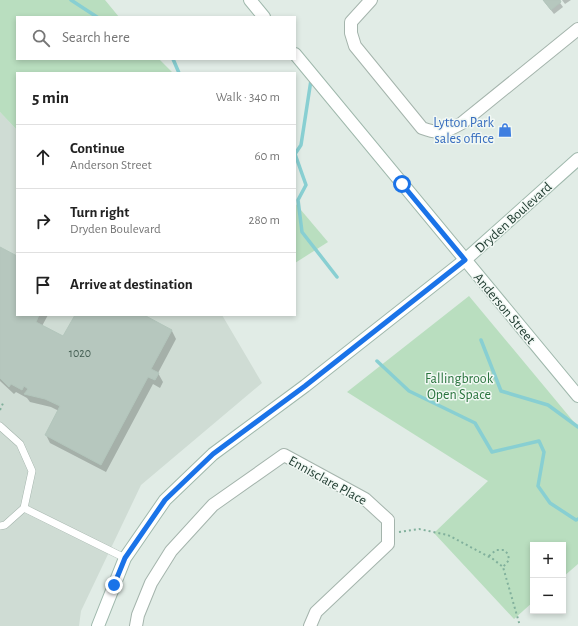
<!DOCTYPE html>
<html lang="en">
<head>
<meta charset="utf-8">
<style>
	:root { --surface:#fff; --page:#f2f2f2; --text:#222; --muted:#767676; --line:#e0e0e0 }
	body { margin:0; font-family:"Alegreya Sans",sans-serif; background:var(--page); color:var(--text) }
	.controls { position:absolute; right:12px; bottom:12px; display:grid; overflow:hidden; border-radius:0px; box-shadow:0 2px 6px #0003 }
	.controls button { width:36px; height:36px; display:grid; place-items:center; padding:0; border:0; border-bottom:1px solid var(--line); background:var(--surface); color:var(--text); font:20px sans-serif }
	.stop { position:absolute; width:12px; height:12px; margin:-9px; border:3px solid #1a73e8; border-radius:50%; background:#fff }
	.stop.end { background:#1a73e8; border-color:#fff; box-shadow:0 1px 4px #0008 }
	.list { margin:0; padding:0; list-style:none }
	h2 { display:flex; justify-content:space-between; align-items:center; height:52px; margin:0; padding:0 16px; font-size:17px }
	h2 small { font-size:13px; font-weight:400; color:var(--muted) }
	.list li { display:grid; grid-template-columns:26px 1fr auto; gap:12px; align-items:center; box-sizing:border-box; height:64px; padding:0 16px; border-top:1px solid var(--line) }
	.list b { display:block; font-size:15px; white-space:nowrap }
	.list p { margin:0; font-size:13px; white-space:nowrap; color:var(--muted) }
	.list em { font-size:13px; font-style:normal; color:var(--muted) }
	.icon { flex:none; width:22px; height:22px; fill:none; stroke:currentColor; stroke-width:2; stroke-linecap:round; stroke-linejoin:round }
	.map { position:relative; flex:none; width:578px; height:626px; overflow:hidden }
	.search { position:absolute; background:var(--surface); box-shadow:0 2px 6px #0003; left:16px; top:16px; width:280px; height:44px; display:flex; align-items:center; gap:10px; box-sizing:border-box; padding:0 14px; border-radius:0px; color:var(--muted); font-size:15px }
	.panel { position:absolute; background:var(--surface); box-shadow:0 2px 6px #0003; left:16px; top:72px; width:280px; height:244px; border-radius:0px }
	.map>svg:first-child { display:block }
	.built { fill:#cfdcd4 }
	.green { fill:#b9debf }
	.shadow { fill:#0003 }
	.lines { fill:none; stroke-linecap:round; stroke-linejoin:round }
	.stream { stroke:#88cfd2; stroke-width:3.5 }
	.building { fill:#b6c7be; stroke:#b3c6bc }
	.lane-casing { stroke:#a4b4ac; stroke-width:8 }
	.street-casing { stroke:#a4b4ac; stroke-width:14 }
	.secondary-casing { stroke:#9fb8ac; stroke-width:14 }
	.path { stroke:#81b09c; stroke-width:2; stroke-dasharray:2 3; stroke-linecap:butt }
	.lane { stroke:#fff; stroke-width:7 }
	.street { stroke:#fff; stroke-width:12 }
	.secondary { stroke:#fff; stroke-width:12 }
	.route { stroke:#1a73e8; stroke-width:5 }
	.labels { text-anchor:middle; stroke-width:3; stroke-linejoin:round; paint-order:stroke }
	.number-label { font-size:12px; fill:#466055 }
	.shop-label { font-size:14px; fill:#366cbe; stroke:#f1f8f4; text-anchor:end }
	.street-label { font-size:14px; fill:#213d32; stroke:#f1f8f4 }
	.park-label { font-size:14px; fill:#2a743e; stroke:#f1f8f4 }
</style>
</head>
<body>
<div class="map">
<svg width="578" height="626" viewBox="0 0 578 626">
	<rect width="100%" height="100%" fill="#e1ece6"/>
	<path class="built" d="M0 112 17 130V315H222L262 383 141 485 81 611 79 626H0Z"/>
	<g class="green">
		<path d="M0 0H105L119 17H17V59H159L173 73H17V130L0 112Z"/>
		<path d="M295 203 328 242 295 263Z"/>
		<path d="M469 296 578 427V564L563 577V545H533V602L514 619 434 533 488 481 347 392Z"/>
	</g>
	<g class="shadow">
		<path d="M543 0H558L563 7 554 14Z"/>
		<path d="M562 0H571L565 4Z"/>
		<path d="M0 248 17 257V315H48L42 326 64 337 76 315H141L172 331 176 339 158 373 163 382 160 388 153 384 106 472 50 443 46 435 59 411 51 407 30 402 27 398 16 392 14 394 0 381Z"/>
	</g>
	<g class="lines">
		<g class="stream">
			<path d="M71 0 97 17"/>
			<path d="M173 59 179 73"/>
			<path d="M295 154 306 185 298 200 302 232 337 277"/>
			<path d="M295 154 301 145 311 80"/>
			<path d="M481 340 501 391 548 405 578 427"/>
			<path d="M377 361 409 391 475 423 492 452 539 441 544 452 538 486 550 503 576 520 578 519"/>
		</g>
	</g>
	<g class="building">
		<path d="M543 0H560L561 2 551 10Z"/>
		<path d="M0 247 17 256V315H39L36 322 63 336 75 315H144L172 330 151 369 159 373 155 380 148 377 101 465 45 435 60 406 45 399 24 394 28 389 24 386 22 390 11 384 9 387 0 378Z"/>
	</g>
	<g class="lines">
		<defs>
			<g id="lane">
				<path d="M0 426 20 444 32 471 24 508 5 525 0 526"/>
				<path d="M24 508 125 558"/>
			</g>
			<g id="street">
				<path d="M371 0 351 22V33L355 46 422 128C440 135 446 132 462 123L578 29"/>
				<path d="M136 626 138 615 151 583 171 551 213 505 284 455 365 499 388 520V544L316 612 310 626"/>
			</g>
			<g id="secondary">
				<path d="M250 0 264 17"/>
				<path d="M295 54 578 396"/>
				<path d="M98 626 125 558 165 500 213 454 305 386 465 260 578 159"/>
			</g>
		</defs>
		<use href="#lane" class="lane-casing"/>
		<use href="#street" class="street-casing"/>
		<use href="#secondary" class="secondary-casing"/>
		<g class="path">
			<path d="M0 410 4 401"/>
			<path d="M399 532 419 529 448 535 493 559 503 567 520 626"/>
			<path d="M489 556 496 550H504L508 554 509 560 503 567"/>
		</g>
		<use href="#lane" class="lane"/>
		<use href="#street" class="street"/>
		<use href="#secondary" class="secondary"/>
	</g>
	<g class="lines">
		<path class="route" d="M114 585 125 558 165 500 213 454 305 386 465 260 402 184"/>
	</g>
	<defs>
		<symbol id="shop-bare" viewBox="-9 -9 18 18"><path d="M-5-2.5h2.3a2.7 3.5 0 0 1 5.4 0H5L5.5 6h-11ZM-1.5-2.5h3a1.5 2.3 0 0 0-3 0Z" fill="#3f7fe0" stroke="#f1f8f4" stroke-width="2.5" paint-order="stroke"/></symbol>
	</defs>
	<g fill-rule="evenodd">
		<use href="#shop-bare" x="495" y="120" width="20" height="20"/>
	</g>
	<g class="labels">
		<g class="number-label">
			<text x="80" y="357">1020</text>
		</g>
		<g class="shop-label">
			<text x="494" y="127">Lytton Park<tspan x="494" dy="16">sales office</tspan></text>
		</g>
		<g class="street-label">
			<text transform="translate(513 217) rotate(-42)" y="5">Dryden Boulevard</text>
			<text transform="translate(505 308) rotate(50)" y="5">Anderson Street</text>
			<text transform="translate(328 480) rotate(29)" y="5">Ennisclare Place</text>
		</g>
		<g class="park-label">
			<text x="459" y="383">Fallingbrook<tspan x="459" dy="16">Open Space</tspan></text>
		</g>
	</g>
</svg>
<div class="controls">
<button>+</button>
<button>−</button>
</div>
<div class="stop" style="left:402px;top:184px"></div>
<div class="stop end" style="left:114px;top:585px"></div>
<div class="search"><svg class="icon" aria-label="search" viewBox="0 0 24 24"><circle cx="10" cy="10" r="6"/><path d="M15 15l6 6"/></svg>Search here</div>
<section class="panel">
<h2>5 min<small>Walk · 340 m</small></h2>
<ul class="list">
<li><svg class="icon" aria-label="ahead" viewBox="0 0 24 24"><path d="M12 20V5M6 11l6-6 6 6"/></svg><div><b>Continue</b><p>Anderson Street</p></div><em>60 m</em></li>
<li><svg class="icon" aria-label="right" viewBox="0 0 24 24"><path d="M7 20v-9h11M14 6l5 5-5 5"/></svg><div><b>Turn right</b><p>Dryden Boulevard</p></div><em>280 m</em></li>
<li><svg class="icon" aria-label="arrive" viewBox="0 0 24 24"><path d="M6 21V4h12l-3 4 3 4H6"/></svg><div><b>Arrive at destination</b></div></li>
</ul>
</section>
</div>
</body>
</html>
